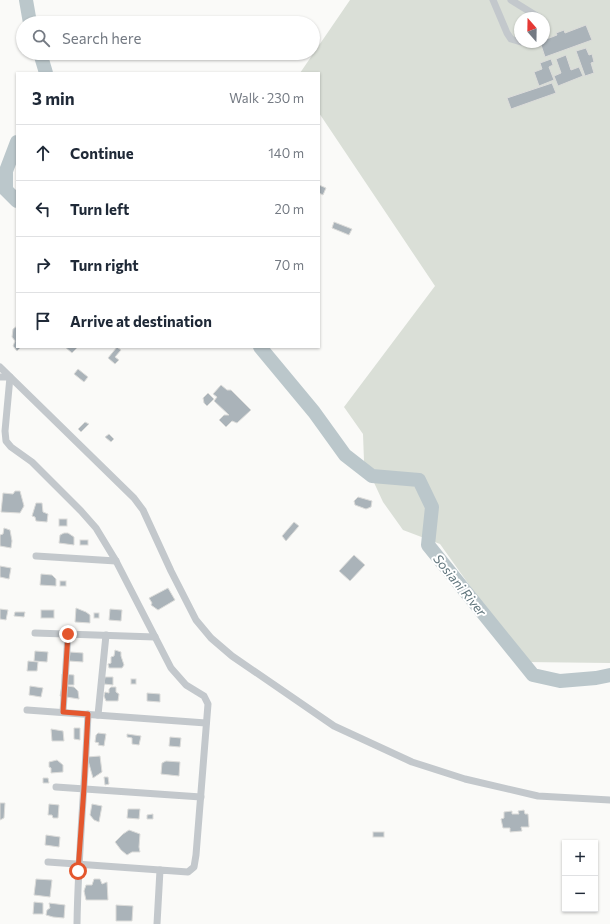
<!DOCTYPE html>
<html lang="en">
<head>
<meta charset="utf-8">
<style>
	:root { --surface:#fff; --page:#f2f2f3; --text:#1f2937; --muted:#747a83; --line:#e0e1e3 }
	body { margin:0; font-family:Commissioner,sans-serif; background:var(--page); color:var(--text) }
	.controls { position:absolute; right:12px; bottom:12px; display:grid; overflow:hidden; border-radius:0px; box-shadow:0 1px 3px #0004 }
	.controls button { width:36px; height:36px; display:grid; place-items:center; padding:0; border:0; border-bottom:1px solid var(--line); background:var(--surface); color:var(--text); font:20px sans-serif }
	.compass { position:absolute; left:514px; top:12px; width:36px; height:36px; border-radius:50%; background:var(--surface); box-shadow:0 1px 3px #0004; rotate:340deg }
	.stop { position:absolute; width:12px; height:12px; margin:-9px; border:3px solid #e4572e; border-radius:50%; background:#fff }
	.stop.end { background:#e4572e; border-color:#fff; box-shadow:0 1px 4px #0008 }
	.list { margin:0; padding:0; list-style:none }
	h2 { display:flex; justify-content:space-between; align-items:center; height:52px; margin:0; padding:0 16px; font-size:17px }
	h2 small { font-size:13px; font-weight:400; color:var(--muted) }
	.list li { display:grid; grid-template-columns:26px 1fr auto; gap:12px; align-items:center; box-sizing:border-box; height:56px; padding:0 16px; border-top:1px solid var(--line) }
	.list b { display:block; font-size:15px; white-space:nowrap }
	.list em { font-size:13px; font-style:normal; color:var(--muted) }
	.icon { flex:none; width:22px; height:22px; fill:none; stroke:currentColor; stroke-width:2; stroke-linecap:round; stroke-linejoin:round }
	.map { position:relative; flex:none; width:610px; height:924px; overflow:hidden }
	.search { position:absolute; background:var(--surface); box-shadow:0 1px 3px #0004; left:16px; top:16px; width:304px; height:44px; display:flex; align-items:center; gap:10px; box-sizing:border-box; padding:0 14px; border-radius:22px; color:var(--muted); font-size:15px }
	.panel { position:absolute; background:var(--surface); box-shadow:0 1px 3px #0004; left:16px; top:72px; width:304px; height:276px; border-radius:0px }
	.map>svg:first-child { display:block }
	.green { fill:#dadfd7; fill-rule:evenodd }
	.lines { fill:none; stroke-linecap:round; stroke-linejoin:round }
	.river { stroke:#bbc7cb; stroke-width:14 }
	.building { fill:#aab3b9; stroke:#dcdcda }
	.minor { stroke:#c3c8cc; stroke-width:7 }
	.route { stroke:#e4572e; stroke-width:5 }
	.labels { text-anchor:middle; stroke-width:4; stroke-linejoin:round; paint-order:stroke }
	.water-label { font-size:13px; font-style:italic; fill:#60757c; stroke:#fff }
</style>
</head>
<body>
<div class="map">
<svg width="610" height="924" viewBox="0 0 610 924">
	<rect width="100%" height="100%" fill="#fafaf8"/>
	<path class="green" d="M350 0H610V663L524 662 440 544 403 530 383 502 364 461 363 434 344 407 435 286 319 113V73H300ZM520 18H544V42H520Z"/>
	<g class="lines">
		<g class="river">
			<path d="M26 0 30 23"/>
			<path d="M40 53 46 73"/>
			<path d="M17 142 6 171V190L17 201"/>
			<path d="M260 347 314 412 345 455 372 476 419 480 432 507 428 545 533 675 560 681 596 678 610 675"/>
		</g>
	</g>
	<g class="building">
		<path d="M586 25 592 40 545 57 540 42H544V40L557 35 556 33 564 30 565 33Z"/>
		<path d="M586 48 589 55 592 54 594 62 591 63 594 73 585 76 576 51Z"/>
		<path d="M566 55 571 70 579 67 583 76 558 86 554 76 561 73 556 59Z"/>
		<path d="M551 59 553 65 549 67 554 80 539 86 534 72 542 69 540 63Z"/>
		<path d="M552 83 556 93 511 109 507 98Z"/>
		<path d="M319 185 326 188 323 195 319 193Z"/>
		<path d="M334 222 352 229 349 235 332 228Z"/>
		<path d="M17 326V347H21L17 351 13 346 15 341 12 337 13 329Z"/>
		<path d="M65 347H78L72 353Z"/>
		<path d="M117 347 121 350 115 357 119 360 115 364 108 358Z"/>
		<path d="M78 369 88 377 84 382 74 374Z"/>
		<path d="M221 385 227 390H231L251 410 237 423 232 421 226 427 219 420 224 415H229L214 401 217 397 213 394Z"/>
		<path d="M208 393 214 399 207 406 204 403 203 398Z"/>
		<path d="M85 422 89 424 81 432 78 429Z"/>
		<path d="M109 434 114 439 111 442 105 437Z"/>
		<path d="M15 491H20L24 506 20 513 1 512 3 493 13 494Z"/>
		<path d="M358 497 372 501 371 507 366 509 355 505 354 501Z"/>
		<path d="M36 503H42L43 512 48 514 47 522 36 521 35 517 32 516Z"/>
		<rect x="59" y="519" width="8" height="7"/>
		<path d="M294 522 299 526 286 541 282 536Z"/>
		<path d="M4 528 10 530 12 541 11 548 0 546V535L3 534Z"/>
		<path d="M64 533H68L74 537V545L59 543 60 535Z"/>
		<rect x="80" y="540" width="8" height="5"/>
		<path d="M354 555 365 565 350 581 339 571Z"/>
		<path d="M0 566 11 568 9 579 0 577Z"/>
		<path d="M41 574 52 575 56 579V586L40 585Z"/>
		<rect x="60" y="581" width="6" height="5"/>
		<path d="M168 588 175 600 158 610 151 605 152 603 149 598Z"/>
		<path d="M76 608 86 612 90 615V623L75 622Z"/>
		<path d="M0 609 8 610 6 620 0 619Z"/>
		<path d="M110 609 122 610 121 621 109 620Z"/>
		<rect x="41" y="610" width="13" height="8"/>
		<path d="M15 612H25L24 617 14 616Z"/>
		<rect x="94" y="613" width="5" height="5"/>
		<path d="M115 650 121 652V656L124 665 122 668H109L108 664 111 663V657L114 656Z"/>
		<path d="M35 651 48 652 47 662 34 661Z"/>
		<path d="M70 652 83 653V662L69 661Z"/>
		<path d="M28 661 38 662 37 671H27Z"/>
		<path d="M62 674 74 675V685H62Z"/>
		<path d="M105 677H113V685L104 684Z"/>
		<rect x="131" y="679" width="5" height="5"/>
		<path d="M62 685 74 687 78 691 79 699 60 696Z"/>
		<path d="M30 686 43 688 41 697 29 695Z"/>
		<path d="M111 687H116V692L119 694 118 701H106L104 696 105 692 109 693V689Z"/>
		<path d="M147 693 160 694V702L147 701Z"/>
		<path d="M74 728H80V740L74 739Z"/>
		<path d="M51 729 63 731 64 741H52Z"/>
		<path d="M98 733 106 734 104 746 98 745 99 743 95 742 96 735Z"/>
		<path d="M127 734 141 736 139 745 132 744V738L127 737Z"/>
		<path d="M170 737 181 738 180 747 169 746Z"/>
		<path d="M100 756 102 772 93 778 87 757Z"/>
		<path d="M57 760 63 765V772L51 773V768L49 767V762Z"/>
		<path d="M166 761 180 762 179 776 161 774 162 763Z"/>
		<path d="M104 777H108L109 784 105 785Z"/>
		<path d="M43 778H48L49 783H43Z"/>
		<path d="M0 803H5L4 818 0 820Z"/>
		<path d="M49 804 59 805 58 818H53L52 815H48Z"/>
		<path d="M92 804 102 806 99 822 94 820 90 815Z"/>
		<path d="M128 809H140L139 819 127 818Z"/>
		<path d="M524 810 525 814H528L529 827H521L522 831 510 832V828H503L501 819 504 818V812L512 811V814H519L518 811Z"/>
		<path d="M153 814V819H147V815Z"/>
		<path d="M129 830 140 834 139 847 140 852H132L127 855 121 850 115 842 123 834Z"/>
		<rect x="373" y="832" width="11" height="5"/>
		<path d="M46 835 60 837 59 847 45 845Z"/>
		<path d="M36 879 52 880 50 897 34 895Z"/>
		<path d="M94 879H100L102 884 107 882 108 900H86L84 891 86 885H92Z"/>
		<path d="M34 902 43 903V914H33Z"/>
		<path d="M49 903 65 905 64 918 53 917 46 915 47 910 50 908Z"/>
		<path d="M116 905 133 906 132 921H116Z"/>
	</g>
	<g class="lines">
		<g class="minor">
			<path d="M493 0 507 33 511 39 521 42"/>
			<path d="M511 0 540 18"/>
			<path d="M544 22V25"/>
			<path d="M0 367 134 498 143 510 171 571 196 620 211 638 232 656 334 726 412 762 465 779 538 796 610 800"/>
			<path d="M0 377H10L5 431 6 441 11 447 32 462 81 511 96 528 116 561 171 668 186 685 204 696 208 704 196 855 194 867 188 872 160 870 157 924"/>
			<path d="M36 556 116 561"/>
			<path d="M35 633 155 637"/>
			<path d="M27 710 206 723"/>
			<path d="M63 712 68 634"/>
			<path d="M98 715 106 635"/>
			<path d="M56 787 201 797"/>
			<path d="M48 862 160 870"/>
			<path d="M77 924C78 854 85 784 88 714"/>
		</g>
	</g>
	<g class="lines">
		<path class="route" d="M68 634 63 712 88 714 84 788 78 871"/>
	</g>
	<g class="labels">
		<g class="water-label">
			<text transform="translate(460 585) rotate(51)" y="5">Sosiani River</text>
		</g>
	</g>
</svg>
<div class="controls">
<button>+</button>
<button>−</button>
</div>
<svg class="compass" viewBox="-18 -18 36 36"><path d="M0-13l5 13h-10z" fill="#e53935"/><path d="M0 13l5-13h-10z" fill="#747a83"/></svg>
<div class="stop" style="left:78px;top:871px"></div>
<div class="stop end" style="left:68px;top:634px"></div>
<div class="search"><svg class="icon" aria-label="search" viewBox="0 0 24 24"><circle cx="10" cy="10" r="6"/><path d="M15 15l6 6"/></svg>Search here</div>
<section class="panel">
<h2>3 min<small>Walk · 230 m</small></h2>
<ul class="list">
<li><svg class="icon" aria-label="ahead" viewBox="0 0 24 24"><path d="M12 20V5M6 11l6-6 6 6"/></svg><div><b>Continue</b></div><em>140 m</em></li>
<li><svg class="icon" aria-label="left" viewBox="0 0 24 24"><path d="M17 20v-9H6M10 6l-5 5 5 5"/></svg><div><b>Turn left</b></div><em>20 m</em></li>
<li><svg class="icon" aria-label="right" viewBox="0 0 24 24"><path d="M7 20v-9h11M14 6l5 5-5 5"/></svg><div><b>Turn right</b></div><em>70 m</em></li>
<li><svg class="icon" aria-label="arrive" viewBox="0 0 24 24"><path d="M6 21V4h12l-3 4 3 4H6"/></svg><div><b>Arrive at destination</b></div></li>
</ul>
</section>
</div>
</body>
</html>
